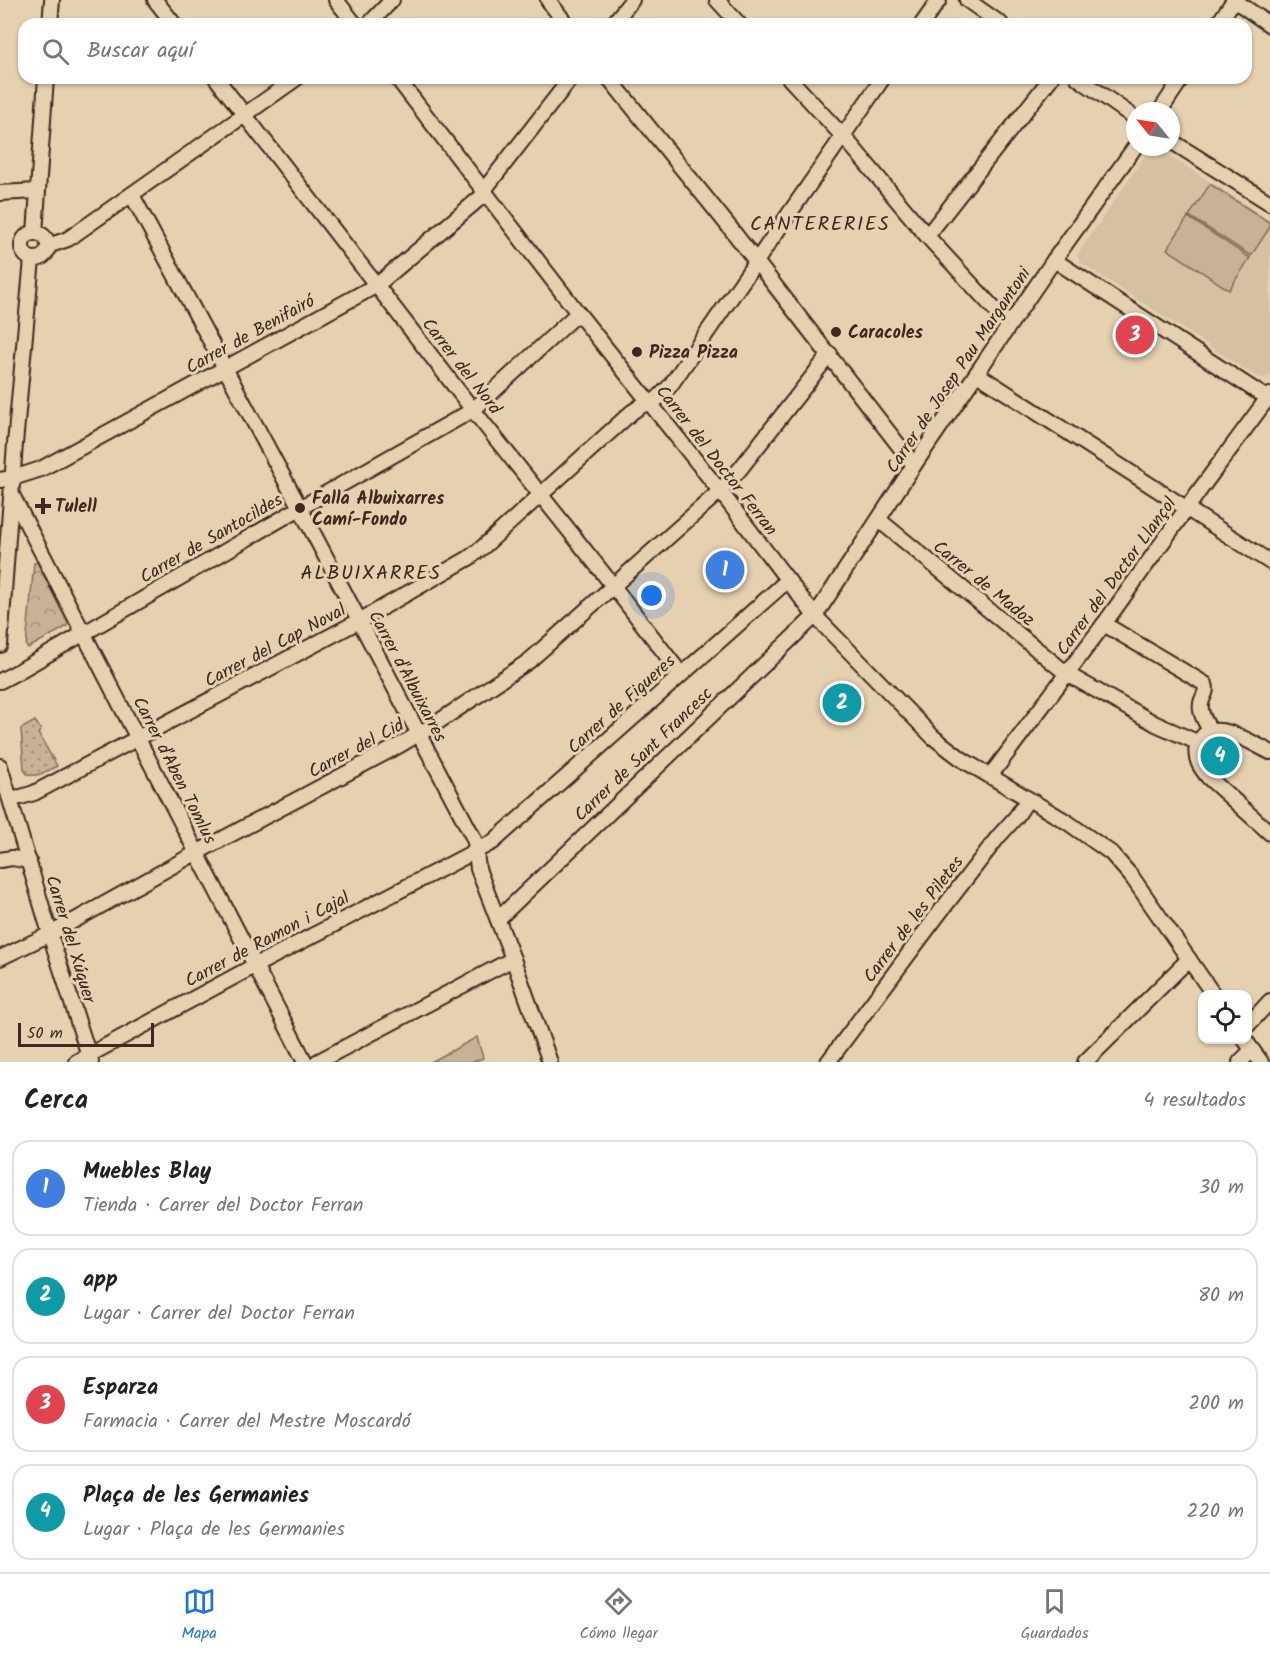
<!DOCTYPE html>
<html lang="es">
<head>
<meta charset="utf-8">
<style>
	:root { --surface:#fff; --page:#f6f6f6; --text:#222; --muted:#767676; --line:#e0e0e0; --accent:#1a73e8 }
	body { margin:0; font-family:Kalam,sans-serif; background:var(--page); color:var(--text) }
	.controls { position:absolute; right:18px; bottom:18px; display:grid; overflow:hidden; border-radius:12px; box-shadow:0 2px 4px #0004 }
	.controls button { width:54px; height:54px; display:grid; place-items:center; padding:0; border:0; border-bottom:2px solid var(--line); background:var(--surface); color:var(--text); font:30px sans-serif }
	.compass { position:absolute; left:1126px; top:102px; width:54px; height:54px; border-radius:50%; background:var(--surface); box-shadow:0 2px 4px #0004; rotate:300deg }
	.scale { position:absolute; left:18px; bottom:15px; width:136px; box-sizing:border-box; padding-left:6px; border:3px solid #3b2a1e; border-top:0; font-size:16px; line-height:21px; white-space:nowrap; color:#3b2a1e; -webkit-text-stroke:4px #e5d0af; paint-order:stroke }
	.you { position:absolute; left:652px; top:596px; width:21px; height:21px; margin:-15px; border:4px solid #fff; border-radius:50%; background:#1a73e8; box-shadow:0 0 0 9px #1a73e833 }
	.badge { display:grid; place-items:center; width:39px; height:39px; border-radius:50%; background:var(--accent); color:#fff; font-size:20px; font-weight:700 }
	.pin { position:absolute; translate:-50% -50%; border:3px solid #fff; box-shadow:0 2px 6px #0006 }
	.list { margin:0; padding:0; list-style:none }
	h2 { display:flex; justify-content:space-between; align-items:center; height:78px; margin:0; padding:0 24px; font-size:26px }
	h2 small { font-size:20px; font-weight:400; color:var(--muted) }
	.list li { display:grid; grid-template-columns:39px 1fr auto; gap:18px; align-items:center; box-sizing:border-box; height:96px; margin:0 12px 12px; padding:0 12px; border:2px solid var(--line); border-radius:18px }
	.list b { display:block; font-size:22px; white-space:nowrap }
	.list p { margin:0; font-size:20px; white-space:nowrap; color:var(--muted) }
	.list em { font-size:20px; font-style:normal; color:var(--muted) }
	.icon { flex:none; width:33px; height:33px; fill:none; stroke:currentColor; stroke-width:2; stroke-linecap:round; stroke-linejoin:round }
	.map { position:relative; flex:none; width:1270px; height:1062px; overflow:hidden }
	.search { position:absolute; background:var(--surface); box-shadow:0 2px 4px #0004; left:18px; right:18px; top:18px; height:66px; display:flex; align-items:center; gap:15px; box-sizing:border-box; padding:0 21px; border-radius:18px; color:var(--muted); font-size:22px }
	.sheet { height:510px; background:var(--surface) }
	nav { display:flex; justify-content:space-around; align-items:center; box-sizing:border-box; height:84px; border-top:2px solid var(--line); background:var(--surface); font-size:16px; color:var(--muted) }
	nav a { display:grid; justify-items:center; gap:3px }
	nav .on { color:var(--accent) }
	.map>svg:first-child { display:block }
	.built { fill:#d5c1a2 }
	.grass { fill:#c6b295; stroke:#806e5a; stroke-width:1.5 }
	.park { fill:url(#park-crowns); stroke:#806e5a; stroke-width:1.5 }
	.garden { fill:url(#garden-dots); stroke:#806e5a; stroke-width:1.5 }
	.lines { fill:none; stroke-linecap:round; stroke-linejoin:round }
	.street-casing { stroke:#3b2a1e; stroke-width:18 }
	.street { stroke:#e5d0af; stroke-width:14 }
	.poi-dot { fill:#3b2a1e; stroke:#e5d0af; stroke-width:2 }
	.labels { text-anchor:middle; stroke-width:6; stroke-linejoin:round; paint-order:stroke }
	.poi-label { font-size:18px; font-weight:bold; fill:#3b2a1e; stroke:#e5d0af; text-anchor:start }
	.street-label { font-size:18px; fill:#3b2a1e; stroke:#e5d0af }
	.neighbourhood-label { font-size:20px; letter-spacing:1.5px; fill:#3b2a1e; stroke:#e5d0af }
</style>
</head>
<body>
<div class="map">
<svg width="1270" height="1062" viewBox="0 0 1270 1062">
	<defs>
		<pattern id="park-crowns" width="20" height="18" patternUnits="userSpaceOnUse" patternTransform="scale(1.5)"><rect width="20" height="18" fill="#c6b295"/><path d="M2 6a3 3 0 1 1 6 0M12 15a3 3 0 1 1 6 0" fill="none" stroke="#a29179"/></pattern>
		<pattern id="garden-dots" width="8" height="8" patternUnits="userSpaceOnUse" patternTransform="scale(1.5)"><rect width="8" height="8" fill="#c6b295"/><path d="M2 2h.1M6 6h.1" fill="none" stroke="#a29179" stroke-width="1.8" stroke-linecap="round"/></pattern>
	</defs>
	<rect width="100%" height="100%" fill="#e5d0af"/>
	<filter id="ink" filterUnits="userSpaceOnUse"><feTurbulence type="fractalNoise" baseFrequency=".0167" numOctaves="2"/><feDisplacementMap in="SourceGraphic" scale="12" xChannelSelector="R" yChannelSelector="G"/><feConvolveMatrix kernelMatrix="1 2 1 2 8 2 1 2 1" color-interpolation-filters="sRGB"/></filter>
	<g filter="url(#ink)">
		<path class="built" d="M1152 147 1157 148 1270 220V375L1266 378H1260L1254 375 1080 262 1077 255 1149 150Z"/>
		<g class="grass">
			<path d="M1210 184 1270 223V227L1251 256 1189 216Z"/>
			<path d="M1188 217 1250 258 1229 290 1167 249Z"/>
			<path d="M477 1037 483 1058 472 1062H431Z"/>
		</g>
		<path class="park" d="M37 562 68 624 66 627 28 648 26 646 34 563Z"/>
		<path class="garden" d="M35 721 41 730 38 733 57 766C46 771 38 778 27 774L24 769 21 729Z"/>
		<g class="lines">
			<defs>
				<g id="street">
					<path d="M155 0 174 24"/>
					<path d="M336 0 355 24"/>
					<path d="M548 0 566 24"/>
					<path d="M717 0 739 24"/>
					<path d="M967 0 1001 24"/>
					<path d="M1234 0 1270 25"/>
					<path d="M50 24 52 0"/>
					<path d="M369 24 392 0"/>
					<path d="M613 24 632 0"/>
					<path d="M922 24 939 0"/>
					<path d="M1218 24 1234 0"/>
					<path d="M216 78 473 410 603 573 681 674"/>
					<path d="M397 78 578 313 720 491 815 616 933 737 963 760 1067 822 1111 853 1132 877 1213 994"/>
					<path d="M609 78 731 229 914 465"/>
					<path d="M789 78 850 144 927 236 1009 325"/>
					<path d="M1078 78 1135 118"/>
					<path d="M1160 111 1182 78"/>
					<path d="M1171 141 1270 203"/>
					<path d="M484 190 571 78"/>
					<path d="M0 193 37 191"/>
					<path d="M132 195 300 508 472 835 475 842 478 869 513 959 550 1062"/>
					<path d="M35 233 46 78"/>
					<circle cx="35" cy="246" r="13"/>
					<path d="M927 236 1051 78"/>
					<path d="M48 246 68 239 297 78"/>
					<path d="M1054 260 1270 400"/>
					<path d="M977 374 1270 562"/>
					<path d="M0 480 13 478 41 469 377 285 486 193"/>
					<path d="M12 495 305 1062"/>
					<path d="M879 520 1067 674 1156 724 1199 743"/>
					<path d="M1104 624 1205 684C1208 692 1203 695 1201 703 1199 713 1206 723 1211 732"/>
					<path d="M0 645 15 444 32 259"/>
					<path d="M0 681 19 671 300 508 473 410 578 313"/>
					<path d="M1270 752C1251 743 1207 712 1197 747 1194 759 1201 768 1208 777L1270 833"/>
					<path d="M0 766 54 947 91 1062"/>
					<path d="M990 776 1104 624 1202 487 1270 395"/>
					<path d="M10 798 21 797 34 793 359 621 469 558 483 547 632 412 641 406 656 400 670 386 883 78"/>
					<path d="M0 860 12 858 29 861"/>
					<path d="M498 919 815 616 914 465 1054 260 1135 147"/>
					<path d="M0 958 50 934 196 853 400 745 432 726 529 661 720 491 740 469 830 354"/>
					<path d="M1248 1025 1270 1001"/>
					<path d="M1245 1040 1261 1062"/>
					<path d="M76 1062 256 965 493 842 788 580"/>
					<path d="M317 1062 513 959"/>
					<path d="M828 1062 937 916 998 837 1016 817 1028 799"/>
					<path d="M1085 1062 1189 959"/>
					<path d="M1240 1062 1252 1050"/>
				</g>
			</defs>
			<use href="#street" class="street-casing"/>
			<use href="#street" class="street"/>
		</g>
	</g>
	<g class="poi-dot">
		<circle cx="836" cy="332" r="6"/>
		<circle cx="637" cy="352" r="6"/>
		<path d="M40 497h6v6h6v6h-6v6h-6v-6h-6v-6h6z"/>
		<circle cx="300" cy="508" r="6"/>
	</g>
	<g class="labels">
		<g class="poi-label">
			<text x="848" y="338">Caracoles</text>
			<text x="649" y="358">Pizza Pizza</text>
			<text x="312" y="504">Falla Albuixarres<tspan x="312" dy="21">Camí-Fondo</tspan></text>
			<text x="55" y="512">Tulell</text>
		</g>
		<g class="street-label">
			<text transform="translate(250 334) rotate(-29)" y="6">Carrer de Benifairó</text>
			<text transform="translate(462 366) rotate(52)" y="6">Carrer del Nord</text>
			<text transform="translate(958 370) rotate(-56)" y="6">Carrer de Josep Pau Margantoni</text>
			<text transform="translate(717 460) rotate(52)" y="6">Carrer del Doctor Ferran</text>
			<text transform="translate(211 538) rotate(-30)" y="6">Carrer de Santocildes</text>
			<text transform="translate(1116 576) rotate(-54)" y="6">Carrer del Doctor Llançol</text>
			<text transform="translate(984 583) rotate(39)" y="6">Carrer de Madoz</text>
			<text transform="translate(275 645) rotate(-28)" y="6">Carrer del Cap Noval</text>
			<text transform="translate(408 676) rotate(62)" y="6">Carrer d'Albuixarres</text>
			<text transform="translate(621 704) rotate(-42)" y="6">Carrer de Figueres</text>
			<text transform="translate(356 748) rotate(-28)" y="6">Carrer del Cid</text>
			<text transform="translate(643 754) rotate(-44)" y="6">Carrer de Sant Francesc</text>
			<text transform="translate(175 770) rotate(63)" y="6">Carrer d'Aben Tomlus</text>
			<text transform="translate(913 919) rotate(-53)" y="6">Carrer de les Piletes</text>
			<text transform="translate(71 939) rotate(73)" y="6">Carrer del Xúquer</text>
			<text transform="translate(267 939) rotate(-28)" y="6">Carrer de Ramon i Cajal</text>
		</g>
		<g class="neighbourhood-label">
			<text x="820" y="230">CANTERERIES</text>
			<text x="371" y="579">ALBUIXARRES</text>
		</g>
	</g>
</svg>
<div class="controls">
<button><svg class="icon" aria-label="locate" viewBox="0 0 24 24"><circle cx="12" cy="12" r="6"/><path d="M12 2v4M12 18v4M2 12h4M18 12h4"/></svg></button>
</div>
<svg class="compass" viewBox="-18 -18 36 36"><path d="M0-13l5 13h-10z" fill="#e53935"/><path d="M0 13l5-13h-10z" fill="#767676"/></svg>
<div class="scale">50 m</div>
<div class="you"></div>
<div class="pin badge" style="left:725px;top:570px;background:#3f7fe0">1</div>
<div class="pin badge" style="left:842px;top:703px;background:#0f9aa8">2</div>
<div class="pin badge" style="left:1135px;top:335px;background:#e0444e">3</div>
<div class="pin badge" style="left:1220px;top:756px;background:#0f9aa8">4</div>
<div class="search"><svg class="icon" aria-label="search" viewBox="0 0 24 24"><circle cx="10" cy="10" r="6"/><path d="M15 15l6 6"/></svg>Buscar aquí</div>
</div>
<section class="sheet">
<h2>Cerca<small>4 resultados</small></h2>
<ul class="list">
<li><span class="badge" style="background:#3f7fe0">1</span><div><b>Muebles Blay</b><p>Tienda · Carrer del Doctor Ferran</p></div><em>30 m</em></li>
<li><span class="badge" style="background:#0f9aa8">2</span><div><b>app</b><p>Lugar · Carrer del Doctor Ferran</p></div><em>80 m</em></li>
<li><span class="badge" style="background:#e0444e">3</span><div><b>Esparza</b><p>Farmacia · Carrer del Mestre Moscardó</p></div><em>200 m</em></li>
<li><span class="badge" style="background:#0f9aa8">4</span><div><b>Plaça de les Germanies</b><p>Lugar · Plaça de les Germanies</p></div><em>220 m</em></li>
</ul>
</section>
<nav>
<a class="on"><svg class="icon" aria-label="map" viewBox="0 0 24 24"><path d="M3 6l6-2 6 2 6-2v14l-6 2-6-2-6 2zM9 4v14M15 6v14"/></svg>Mapa</a>
<a><svg class="icon" aria-label="directions" viewBox="0 0 24 24"><path d="M12 3l9 9-9 9-9-9zM9 14v-3h6M13 9l2 2-2 2"/></svg>Cómo llegar</a>
<a><svg class="icon" aria-label="saved" viewBox="0 0 24 24"><path d="M7 4h10v16l-5-4-5 4z"/></svg>Guardados</a>
</nav>
</body>
</html>
